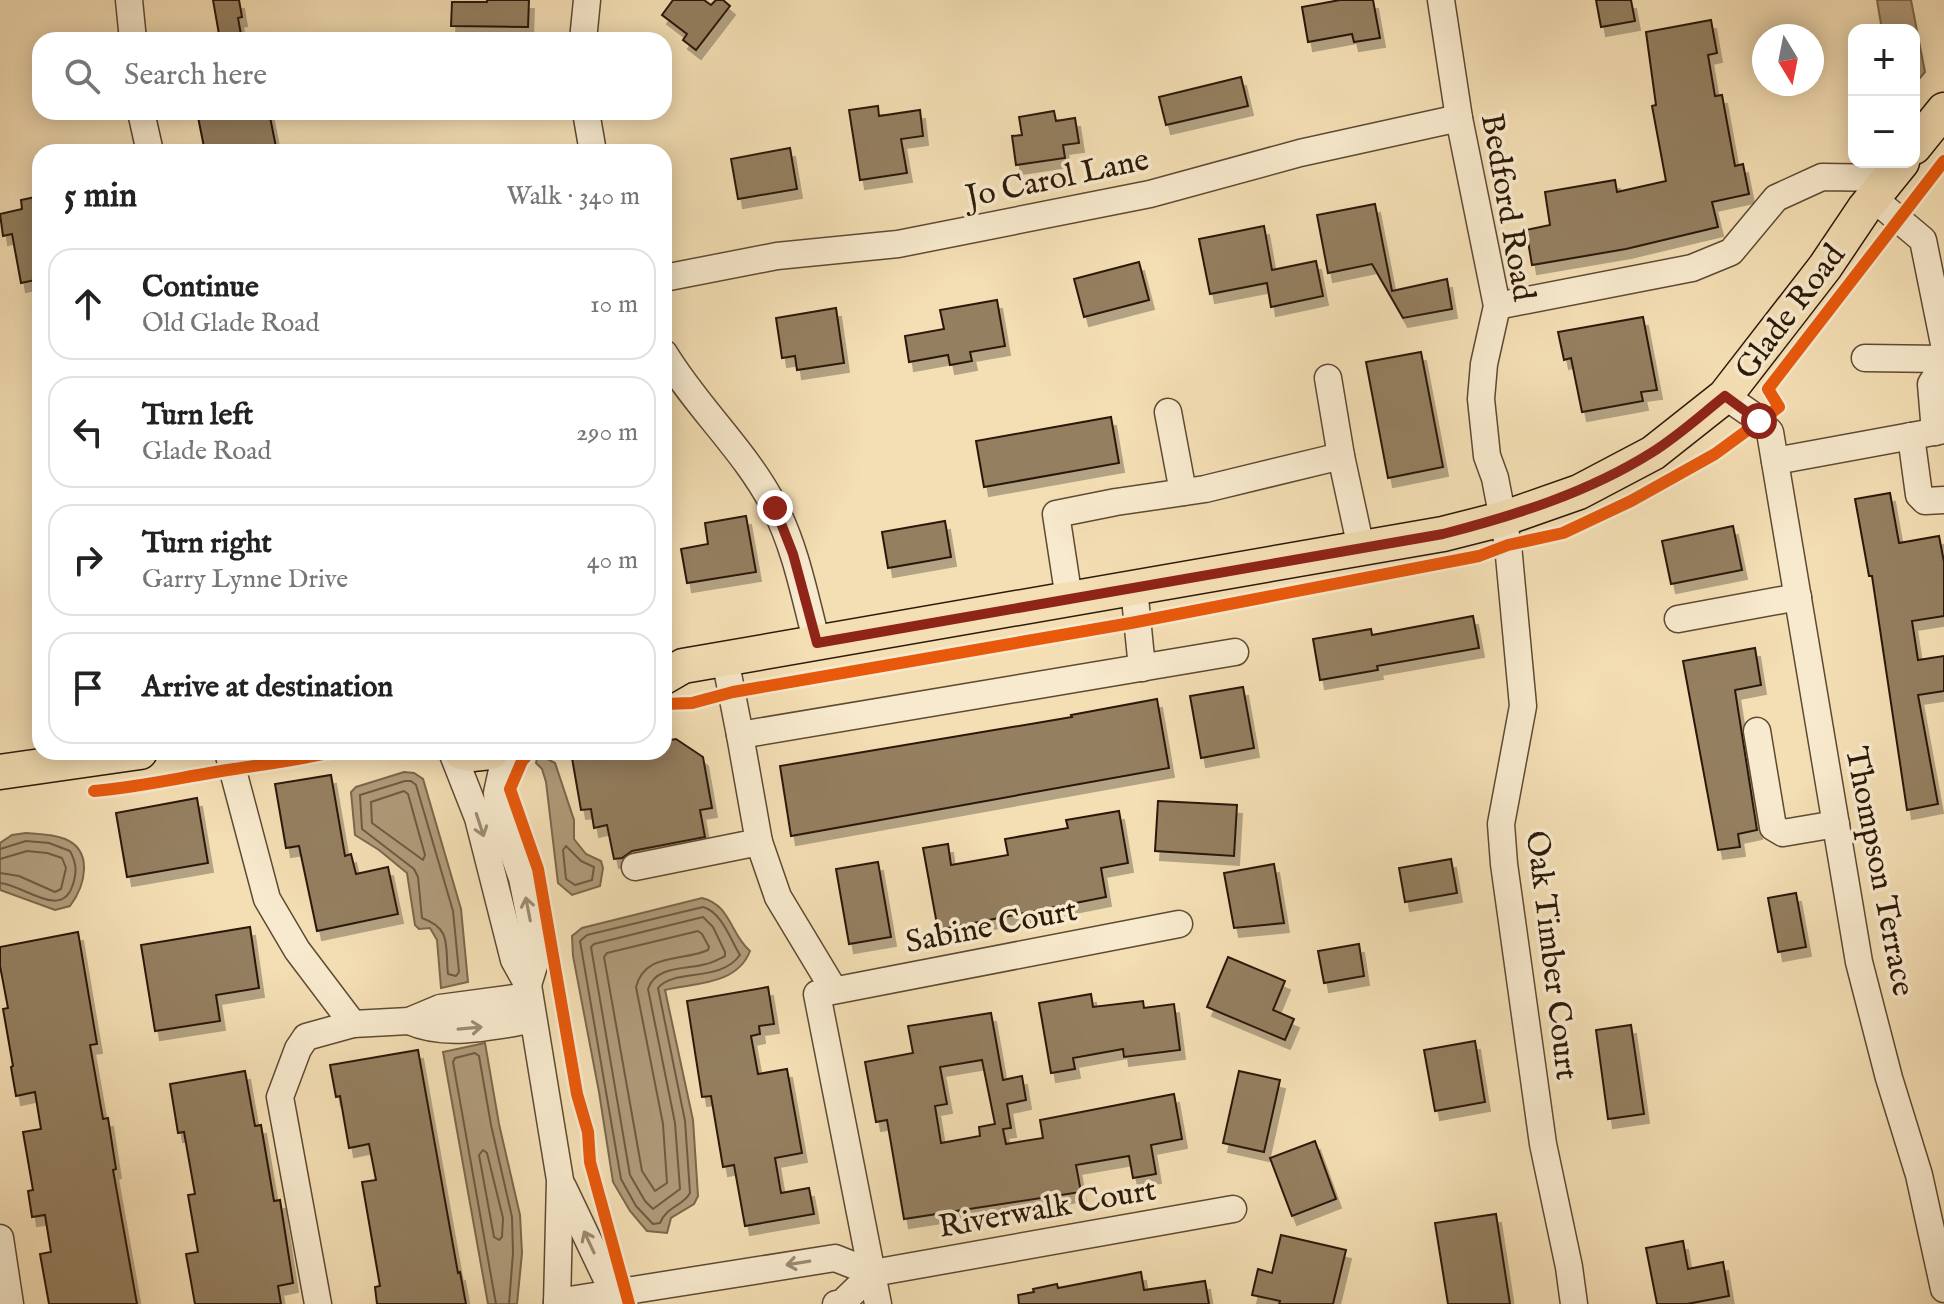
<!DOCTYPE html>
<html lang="en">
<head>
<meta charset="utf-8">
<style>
	:root { --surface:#fff; --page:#f2f2f2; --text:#222; --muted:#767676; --line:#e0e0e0 }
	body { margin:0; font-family:"IM FELL English",serif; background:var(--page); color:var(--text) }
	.controls { position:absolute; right:24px; top:24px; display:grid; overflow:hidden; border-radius:16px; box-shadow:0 4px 20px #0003 }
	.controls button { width:72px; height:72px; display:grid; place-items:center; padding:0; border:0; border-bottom:2px solid var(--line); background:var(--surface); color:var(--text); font:40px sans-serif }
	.compass { position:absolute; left:1752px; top:24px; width:72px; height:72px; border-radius:50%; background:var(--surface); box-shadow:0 4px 20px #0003; rotate:170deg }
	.stop { position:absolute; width:24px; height:24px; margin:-18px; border:6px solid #8f2418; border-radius:50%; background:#fff }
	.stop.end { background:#8f2418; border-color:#fff; box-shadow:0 2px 8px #0008 }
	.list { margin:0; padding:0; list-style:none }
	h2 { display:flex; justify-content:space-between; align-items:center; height:104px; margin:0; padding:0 32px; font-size:34px }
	h2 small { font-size:26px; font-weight:400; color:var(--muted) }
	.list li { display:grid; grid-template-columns:52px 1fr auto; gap:24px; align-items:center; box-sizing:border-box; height:112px; margin:0 16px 16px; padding:0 16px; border:2px solid var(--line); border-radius:24px }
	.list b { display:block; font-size:30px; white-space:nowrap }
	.list p { margin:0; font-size:26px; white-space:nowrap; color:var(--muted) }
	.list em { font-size:26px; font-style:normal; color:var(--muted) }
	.icon { flex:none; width:44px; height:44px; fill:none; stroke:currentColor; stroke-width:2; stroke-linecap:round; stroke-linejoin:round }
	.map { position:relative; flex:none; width:1944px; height:1304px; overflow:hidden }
	.search { position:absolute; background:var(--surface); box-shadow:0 4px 20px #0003; left:32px; top:32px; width:640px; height:88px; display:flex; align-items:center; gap:20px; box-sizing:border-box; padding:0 28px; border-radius:24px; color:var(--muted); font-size:30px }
	.panel { position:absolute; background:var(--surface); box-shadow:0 4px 20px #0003; left:32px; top:144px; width:640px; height:616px; border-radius:24px }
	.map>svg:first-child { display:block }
	.water { fill:#b09b7a; stroke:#7b674c; stroke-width:2 }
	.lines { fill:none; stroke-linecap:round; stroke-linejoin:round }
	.shore { stroke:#6e5a41; stroke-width:2 }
	.building { fill:#947f61; stroke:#2c1908; stroke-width:2; fill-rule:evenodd; filter:url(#shadow) }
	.minor-casing { stroke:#5e4a33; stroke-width:29 }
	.major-casing { stroke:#2c1908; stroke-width:37 }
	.minor { stroke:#f8eace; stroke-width:26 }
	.major { stroke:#f4deb4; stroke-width:34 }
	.cycleway-casing { stroke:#f8eace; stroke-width:17 }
	.cycleway { stroke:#e8590c; stroke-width:12 }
	.oneway { stroke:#9c8c75 }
	.route { stroke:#8f2418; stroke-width:10 }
	.labels { text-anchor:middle; stroke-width:7; stroke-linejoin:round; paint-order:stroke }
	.street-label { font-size:32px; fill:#2c1908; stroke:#f8eace }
</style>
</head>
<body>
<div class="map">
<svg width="1944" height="1304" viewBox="0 0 1944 1304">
	<defs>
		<filter id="shadow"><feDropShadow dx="5" dy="9" stdDeviation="0" flood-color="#0004"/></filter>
	</defs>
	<rect width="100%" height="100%" fill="#f4deb4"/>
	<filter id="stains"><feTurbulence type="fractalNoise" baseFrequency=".0025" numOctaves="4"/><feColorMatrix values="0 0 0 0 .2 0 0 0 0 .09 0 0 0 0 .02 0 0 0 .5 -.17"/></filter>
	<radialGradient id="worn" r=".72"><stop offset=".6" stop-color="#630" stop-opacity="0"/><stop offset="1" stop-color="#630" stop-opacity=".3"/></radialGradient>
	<g class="water">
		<path d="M1877 0H1911L1925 72 1914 85V30H1882Z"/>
		<path d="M538 754 555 763 574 820V839L586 854 601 861 603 868 600 886 572 895 558 883 546 782 542 769 536 763Z"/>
		<path d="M404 772 414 773 423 779 461 909 468 982 441 988 437 940 430 928 419 929 415 925 407 873 379 850 355 835 351 792 356 787Z"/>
		<path d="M26 833C39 834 53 834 65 839 94 851 85 886 70 906L55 910 0 890V843L12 835Z"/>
		<path d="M702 898C731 905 730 934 750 951 737 985 695 983 665 990L693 1120 698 1196 694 1204 671 1218 667 1233 647 1231 630 1211 613 1182 599 1092 573 956 572 936 582 928Z"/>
		<path d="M485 1043 499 1124 520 1215 522 1253 517 1304H488L443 1052Z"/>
	</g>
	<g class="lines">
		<g class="shore">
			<path d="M405 781H411L416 785 453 911 459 972 456 976 448 974C445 945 452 929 422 918L418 877 414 869 362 829 360 795Z"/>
			<path d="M404 791 408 794 425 855 423 860 372 823 371 802Z"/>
			<path d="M566 846 581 861 594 867 592 880 575 885 566 879 563 850Z"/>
			<path d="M0 849 26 841 49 843 70 851C77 864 77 873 72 887 60 919 24 885 0 883"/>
			<path d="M0 859 27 851 47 853 62 858 66 868 61 889 55 892 19 876 0 873"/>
			<path d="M703 907C722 912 731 941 740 955 720 983 674 968 658 988L685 1121 690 1193C682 1207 667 1206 660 1223L653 1224 636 1206 621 1179 580 941 587 935Z"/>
			<path d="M703 917 713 927 725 952V956C719 959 712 963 706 964 686 970 656 965 648 989L675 1123 680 1189 653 1209 645 1201 630 1175 591 947 594 944Z"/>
			<path d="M698 931 702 934 709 947 708 950C682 962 645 952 636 987L663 1124 667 1183 655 1191 642 1171 604 957 607 953Z"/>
			<path d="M483 1150 487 1153 503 1218 502 1237 499 1240 494 1237 479 1155Z"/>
			<path d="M496 1304 453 1062 455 1058 475 1053 479 1056 491 1125 512 1217 513 1253 509 1304"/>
		</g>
	</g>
	<g class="building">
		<path d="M213 0H239L242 17 238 18 242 40H220Z"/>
		<path d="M487 0H529L528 27 451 26 452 2H487Z"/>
		<path d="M673 0H704L711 5 716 0H723L730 6 696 50 683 40 687 34 662 15Z"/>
		<path d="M1340 0H1373L1380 38 1354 42 1352 34 1308 42 1302 7Z"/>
		<path d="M1596 0H1631L1635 21 1601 27Z"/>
		<path d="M1711 20 1717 53 1708 55 1715 96 1722 95 1735 166 1743 164 1749 194 1712 202 1718 227 1626 249 1532 265 1526 230 1550 225 1545 192 1615 180 1617 192 1666 181 1652 106 1656 105 1646 32Z"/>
		<path d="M1241 77 1248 106 1166 125 1159 97Z"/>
		<path d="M878 106 879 116 920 110 923 136 901 139 907 173 860 180 849 110Z"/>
		<path d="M1054 111 1056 121 1075 118 1079 143 1063 145 1065 158 1016 165 1012 136 1022 135 1019 117Z"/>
		<path d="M197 112H269L277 152H205Z"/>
		<path d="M790 148 797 189 738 199 731 159Z"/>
		<path d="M40 196V279L21 283 12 234 3 236 0 214 22 209 21 200Z"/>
		<path d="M1375 204 1392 291 1447 279 1452 309 1403 318 1372 264 1328 273 1317 215Z"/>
		<path d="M1264 226 1272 270 1316 261 1323 296 1271 307 1267 283 1210 294 1199 239Z"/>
		<path d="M1139 262 1149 300 1084 317 1074 279Z"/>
		<path d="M997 300 1005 346 970 352 972 361 950 365 948 355 909 362 905 336 944 329 940 310Z"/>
		<path d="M836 308 844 363 797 370 795 356 782 358 776 318Z"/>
		<path d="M1643 317 1657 390 1641 392 1643 401 1582 412 1571 358 1564 360 1558 332Z"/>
		<path d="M1421 352 1443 467 1388 478 1366 362Z"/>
		<path d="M1111 417 1119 463 984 487 976 441Z"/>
		<path d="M1890 493 1899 543 1939 536 1944 562V616L1912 621 1918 660 1944 656V691L1918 695 1938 804 1907 810 1872 576H1869L1855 499Z"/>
		<path d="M746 516 756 572 687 583 681 549 708 544 705 523Z"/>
		<path d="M945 521 951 557 888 568 882 532Z"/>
		<path d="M1733 526 1742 570 1671 584 1662 541Z"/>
		<path d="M1473 616 1479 648 1377 666 1378 670 1320 680 1313 639 1371 629 1372 635Z"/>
		<path d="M1755 648 1761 685 1735 690 1757 830 1738 834 1740 847 1718 850 1683 661Z"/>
		<path d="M1243 687 1254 748 1201 758 1190 696Z"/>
		<path d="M1157 699 1169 768 791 836 780 766 1072 717 1071 715Z"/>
		<path d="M676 739 703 757 712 808 700 810 705 837 632 851 622 858 614 859 607 825 594 828 591 809 581 810 572 758 607 752H664V741Z"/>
		<path d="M331 775 345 856 351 854 356 874 388 867 398 914 317 931 299 846 286 848 275 784Z"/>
		<path d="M197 798 208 863 127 877 116 813Z"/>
		<path d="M1158 801 1237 805 1234 856 1155 851Z"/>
		<path d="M1119 811 1128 863 1101 868 1106 897 938 930 923 848 948 844 951 865 1008 855 1005 839 1068 828 1066 820Z"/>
		<path d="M1451 859 1457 893 1405 902 1399 868Z"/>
		<path d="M878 862 891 937 849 944 836 869Z"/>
		<path d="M1274 864 1284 923 1234 928 1224 873Z"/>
		<path d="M1796 893 1806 947 1778 952 1768 898Z"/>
		<path d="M250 927 259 988 216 995 220 1021 155 1031 141 945Z"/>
		<path d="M78 932 97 1044 90 1045 103 1119 108 1118 116 1169 113 1170 137 1304H49L40 1254 51 1252 45 1215 32 1217 28 1191 33 1190 23 1132 41 1129 35 1092 16 1096 11 1067 13 1066 3 1009 8 1008 0 966V947Z"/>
		<path d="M1359 944 1364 976 1324 983 1318 951Z"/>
		<path d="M1228 957 1285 981 1273 1010 1294 1019 1285 1040 1207 1007Z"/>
		<path d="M768 987 774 1024 759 1026 760 1034 751 1036 758 1074 787 1069 802 1153 775 1158 781 1193 809 1188 814 1214 745 1226 734 1165 723 1167 711 1096 702 1097 687 1001Z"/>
		<path d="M1091 994 1093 1007 1143 1001 1144 1008 1174 1004 1180 1050 1124 1057 1123 1049 1073 1058 1075 1069 1051 1073 1039 1003Z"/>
		<path d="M991 1013 1003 1080 1022 1076 1026 1100 1007 1104 1011 1128 1003 1129 1006 1144 1043 1138 1040 1120 1174 1094 1182 1139 1151 1145 1156 1174 1133 1178 1129 1156 1076 1165 1081 1192 904 1219 887 1120 876 1122 865 1062 913 1053 908 1026ZM982 1060 995 1124 979 1127 980 1136 941 1143 935 1106 947 1104 940 1067Z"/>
		<path d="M1631 1025 1644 1114 1608 1119 1596 1030Z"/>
		<path d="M1475 1041 1485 1102 1435 1111 1424 1050Z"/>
		<path d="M418 1050 458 1273 460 1272 466 1304H377L375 1287 380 1286 362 1182 376 1180 369 1144 349 1148 340 1096 336 1097 330 1065Z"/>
		<path d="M245 1071 255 1126 261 1125 274 1201 280 1200 293 1283 278 1286 281 1304H195L186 1254 198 1252 188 1195 195 1194 184 1132 178 1133 170 1084Z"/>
		<path d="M1239 1071 1280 1080 1264 1152 1223 1143Z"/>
		<path d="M1315 1141 1336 1199 1292 1216 1270 1158Z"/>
		<path d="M1496 1214 1510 1304H1448L1435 1223Z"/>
		<path d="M1281 1235 1346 1250 1333 1304H1279L1280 1301 1252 1295 1258 1269 1272 1273Z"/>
		<path d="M1683 1241 1688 1269 1723 1262 1729 1296 1687 1304H1657L1646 1248Z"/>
		<path d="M1141 1272 1144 1290 1205 1281 1209 1304H1019L1018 1295 1034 1292 1033 1289 1057 1284 1058 1288Z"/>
	</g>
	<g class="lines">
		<defs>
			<g id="minor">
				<path d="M129 0 133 40"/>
				<path d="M1441 0 1459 118 1497 306 1484 364 1481 399 1487 456 1495 478 1508 545 1523 706 1501 824 1504 864 1543 1144 1569 1267 1574 1304"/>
				<path d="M583 40 587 0"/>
				<path d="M141 112 150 152"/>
				<path d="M586 112 593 152"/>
				<path d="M1873 198 1923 240 1944 344"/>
				<path d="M664 278 777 256 898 244 1150 194 1300 153 1459 118"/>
				<path d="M1497 306 1692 268 1731 252 1776 198 1822 177 1890 178"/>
				<path d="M664 353C697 408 746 451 775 508 796 549 805 598 817 643"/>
				<path d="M1865 358 1944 359"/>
				<path d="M1328 378 1341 456"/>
				<path d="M1725 396 1754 416 1770 432 1859 962 1889 1078 1919 1175 1944 1289"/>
				<path d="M1168 412 1183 492"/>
				<path d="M1935 432 1931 384 1944 364"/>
				<path d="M1911 436 1919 495 1925 501 1944 500"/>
				<path d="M1775 461 1944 430"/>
				<path d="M1134 588 1142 668"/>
				<path d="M1069 599 1056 514 1116 502 1205 489 1341 456 1361 548"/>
				<path d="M1678 619 1798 597"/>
				<path d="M725 659 740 735 1235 652"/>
				<path d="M1757 731 1773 827 1783 833 1836 824"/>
				<path d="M228 752 267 899 297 950 353 1024"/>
				<path d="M452 752 478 818 514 960 528 985 560 1180 557 1304"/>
				<path d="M506 752 497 793 498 810 522 878 530 918 536 959 528 985"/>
				<path d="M759 842 778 897 834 990"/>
				<path d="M635 867 759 842 740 735"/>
				<path d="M409 1021C448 1038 492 1026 532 1020"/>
				<path d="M563 1187 613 1292 615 1304"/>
				<path d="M0 1238 10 1304"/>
				<path d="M557 1302 835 1258 873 1273 1233 1209"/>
				<path d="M318 1304 280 1097 298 1049 306 1037 353 1024 409 1021 440 1008 529 996"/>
				<path d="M836 1304 842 1303 873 1273"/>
				<path d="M878 1304 817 994 1179 924"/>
			</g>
			<g id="major">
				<path d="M1914 147 1944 110"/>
				<path d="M664 677 683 666 1443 534 1502 519 1579 492 1653 453 1725 396 1825 267 1864 209 1902 162"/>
				<path d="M461 752 472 754 491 752"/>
				<path d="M0 772 140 752"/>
			</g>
		</defs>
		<use href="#minor" class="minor-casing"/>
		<use href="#major" class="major-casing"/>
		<use href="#minor" class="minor"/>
		<use href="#major" class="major"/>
		<defs>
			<g id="cycleway">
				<path d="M664 704 692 703 733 692 1131 623 1479 556 1508 545 1563 533 1631 501 1715 454 1779 407 1768 389 1944 161"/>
				<path d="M530 752 522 761 510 789 538 869 577 1094 588 1132 590 1162 629 1304"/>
				<path d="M94 791C141 787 187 776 234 769 267 764 299 760 332 752"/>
			</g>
		</defs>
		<use href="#cycleway" class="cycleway-casing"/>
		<use href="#cycleway" class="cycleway"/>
	</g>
	<defs><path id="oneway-shaft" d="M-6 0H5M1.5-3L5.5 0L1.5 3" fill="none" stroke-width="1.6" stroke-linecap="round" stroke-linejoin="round" transform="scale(2)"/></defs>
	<g class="oneway">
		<use href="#oneway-shaft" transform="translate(480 825) rotate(72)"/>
		<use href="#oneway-shaft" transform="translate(528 909) rotate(-101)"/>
		<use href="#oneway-shaft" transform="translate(470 1028) rotate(-5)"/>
		<use href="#oneway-shaft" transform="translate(589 1242) rotate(-115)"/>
		<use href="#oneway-shaft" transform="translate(798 1263) rotate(171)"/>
	</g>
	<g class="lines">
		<path class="route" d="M775 508 793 554 817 643 1443 534C1516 515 1587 493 1651 453 1677 437 1701 415 1725 396L1759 421"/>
	</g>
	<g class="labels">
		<g class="street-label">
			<text transform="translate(1057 177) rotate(-12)" y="11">Jo Carol Lane</text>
			<text transform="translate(1509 207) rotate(80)" y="11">Bedford Road</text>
			<text transform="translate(1789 311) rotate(-53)" y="11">Glade Road</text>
			<text transform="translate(1881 871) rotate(79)" y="11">Thompson Terrace</text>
			<text transform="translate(991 925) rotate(-11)" y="11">Sabine Court</text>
			<text transform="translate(1553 955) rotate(83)" y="11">Oak Timber Court</text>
			<text transform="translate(1047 1207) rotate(-10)" y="11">Riverwalk Court</text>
		</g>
	</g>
	<rect width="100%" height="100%" filter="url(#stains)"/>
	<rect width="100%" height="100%" fill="url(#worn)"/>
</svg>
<div class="controls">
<button>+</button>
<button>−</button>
</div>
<svg class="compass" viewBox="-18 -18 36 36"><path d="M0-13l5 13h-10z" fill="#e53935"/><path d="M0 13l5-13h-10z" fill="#767676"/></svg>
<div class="stop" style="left:1759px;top:421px"></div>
<div class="stop end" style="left:775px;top:508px"></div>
<div class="search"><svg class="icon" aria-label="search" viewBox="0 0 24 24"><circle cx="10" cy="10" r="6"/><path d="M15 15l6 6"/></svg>Search here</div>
<section class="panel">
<h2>5 min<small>Walk · 340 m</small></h2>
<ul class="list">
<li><svg class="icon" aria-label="ahead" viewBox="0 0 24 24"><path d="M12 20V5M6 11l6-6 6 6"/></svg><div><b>Continue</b><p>Old Glade Road</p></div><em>10 m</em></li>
<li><svg class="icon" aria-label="left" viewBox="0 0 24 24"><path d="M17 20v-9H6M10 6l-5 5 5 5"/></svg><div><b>Turn left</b><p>Glade Road</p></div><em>290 m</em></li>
<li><svg class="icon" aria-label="right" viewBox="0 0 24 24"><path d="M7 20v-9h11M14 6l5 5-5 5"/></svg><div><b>Turn right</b><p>Garry Lynne Drive</p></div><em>40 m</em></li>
<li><svg class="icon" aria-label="arrive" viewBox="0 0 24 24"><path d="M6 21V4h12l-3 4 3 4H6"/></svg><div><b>Arrive at destination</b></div></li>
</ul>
</section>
</div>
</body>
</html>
